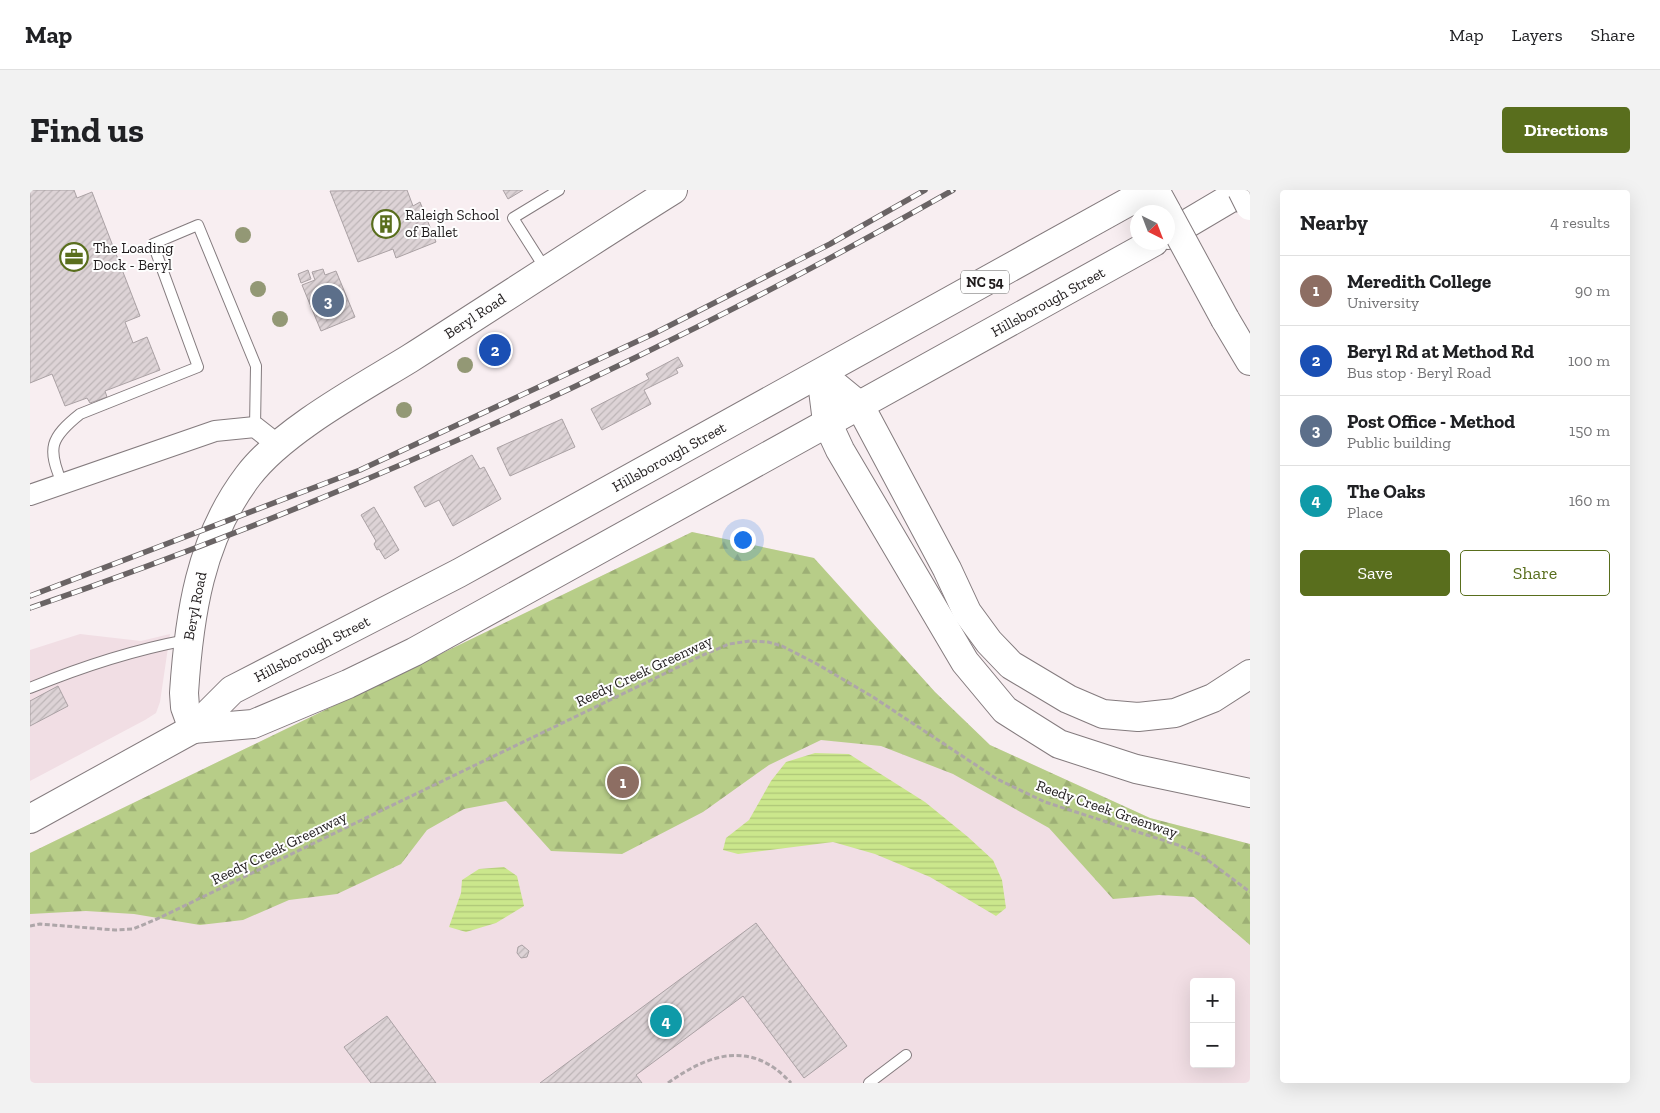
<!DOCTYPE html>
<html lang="en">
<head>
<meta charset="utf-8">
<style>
	:root { --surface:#fff; --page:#f2f2f2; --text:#202124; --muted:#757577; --line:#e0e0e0; --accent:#596e1d }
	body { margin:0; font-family:"Zilla Slab",serif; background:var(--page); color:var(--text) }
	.controls { position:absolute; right:15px; bottom:15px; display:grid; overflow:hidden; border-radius:5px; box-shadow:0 5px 20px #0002 }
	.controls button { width:45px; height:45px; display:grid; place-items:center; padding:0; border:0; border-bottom:1px solid var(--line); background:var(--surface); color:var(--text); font:25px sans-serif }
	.compass { position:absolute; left:1100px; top:15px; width:45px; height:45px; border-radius:50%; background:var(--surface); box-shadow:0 5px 20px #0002; rotate:138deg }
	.you { position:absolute; left:712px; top:349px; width:18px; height:18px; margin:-12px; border:4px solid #fff; border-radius:50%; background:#1a73e8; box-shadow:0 0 0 8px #1a73e833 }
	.badge { display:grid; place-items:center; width:32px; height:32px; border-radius:50%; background:var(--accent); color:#fff; font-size:16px; font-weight:700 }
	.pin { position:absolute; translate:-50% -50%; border:2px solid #fff; box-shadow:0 1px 5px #0006 }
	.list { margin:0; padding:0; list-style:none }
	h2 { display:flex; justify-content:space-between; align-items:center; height:65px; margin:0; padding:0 20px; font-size:21px }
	h2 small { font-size:16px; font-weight:400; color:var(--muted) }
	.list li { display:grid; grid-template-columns:32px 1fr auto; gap:15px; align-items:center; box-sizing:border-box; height:70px; padding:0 20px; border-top:1px solid var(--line) }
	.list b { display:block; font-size:19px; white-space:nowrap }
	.list p { margin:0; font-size:16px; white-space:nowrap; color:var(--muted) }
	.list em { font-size:16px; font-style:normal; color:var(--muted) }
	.actions { display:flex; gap:10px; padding:15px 20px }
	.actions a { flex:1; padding:11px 0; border:1px solid var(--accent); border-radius:5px; text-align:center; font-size:18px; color:var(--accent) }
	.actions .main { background:var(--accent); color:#fff }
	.map { position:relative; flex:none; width:1220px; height:893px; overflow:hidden; border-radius:5px }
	header { display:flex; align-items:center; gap:30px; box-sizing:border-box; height:70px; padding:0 25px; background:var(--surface); border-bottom:1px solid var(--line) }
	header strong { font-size:24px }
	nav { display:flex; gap:28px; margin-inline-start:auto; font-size:18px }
	.intro { display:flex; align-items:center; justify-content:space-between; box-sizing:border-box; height:120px; padding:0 30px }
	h1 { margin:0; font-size:35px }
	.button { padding:12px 22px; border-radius:5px; background:var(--accent); color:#fff; font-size:18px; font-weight:700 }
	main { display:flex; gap:30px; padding:0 30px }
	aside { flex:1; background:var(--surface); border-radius:5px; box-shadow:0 5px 20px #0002 }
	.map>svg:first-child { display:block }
	.built { fill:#f1dee4; fill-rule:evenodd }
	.forest { fill:url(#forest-firs) }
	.water { fill:url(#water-rules) }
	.building { fill:url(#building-hatch); stroke:#aaa1a4 }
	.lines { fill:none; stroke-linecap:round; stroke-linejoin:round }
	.lane-casing { stroke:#847b7e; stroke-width:12 }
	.street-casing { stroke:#847b7e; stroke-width:22 }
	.secondary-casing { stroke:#847b7e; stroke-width:30 }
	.primary-casing { stroke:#847b7e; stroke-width:30 }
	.highway-casing { stroke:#847b7e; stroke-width:30 }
	.path { stroke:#aea6a9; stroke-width:3; stroke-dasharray:5 2.5; stroke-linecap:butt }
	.lane { stroke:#fff; stroke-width:10 }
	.street { stroke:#fff; stroke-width:20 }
	.secondary { stroke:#fff; stroke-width:28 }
	.primary { stroke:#fff; stroke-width:28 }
	.highway { stroke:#fff; stroke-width:28 }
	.rail-casing { stroke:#6a6465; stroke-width:5.5 }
	.rail { stroke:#fefefe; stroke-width:4; stroke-dasharray:11; stroke-linecap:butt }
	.highway-bridge-casing { stroke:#847b7e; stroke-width:30; stroke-linecap:butt }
	.highway-bridge { stroke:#fff; stroke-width:28 }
	.tree { fill:#939875 }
	.labels { text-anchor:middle; stroke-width:4; stroke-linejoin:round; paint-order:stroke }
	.shield { fill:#fefefe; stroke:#636060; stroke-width:1 }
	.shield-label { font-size:14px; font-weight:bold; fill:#201c1d }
	.poi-label { font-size:15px; fill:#201c1d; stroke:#fefefe; text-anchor:start }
	.street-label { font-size:15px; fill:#201c1d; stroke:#fefefe }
</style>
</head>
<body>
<header>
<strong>Map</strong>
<nav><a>Map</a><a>Layers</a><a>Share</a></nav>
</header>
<div class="intro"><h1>Find us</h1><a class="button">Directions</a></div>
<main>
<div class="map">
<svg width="1220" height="893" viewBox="0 0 1220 893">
	<defs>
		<pattern id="forest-firs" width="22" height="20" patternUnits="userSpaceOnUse" patternTransform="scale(1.25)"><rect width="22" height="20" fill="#b7cd88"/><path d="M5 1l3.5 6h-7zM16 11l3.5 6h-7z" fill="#9daf75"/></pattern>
		<pattern id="water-rules" width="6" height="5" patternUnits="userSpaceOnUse" patternTransform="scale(1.25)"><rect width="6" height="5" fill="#cbe78c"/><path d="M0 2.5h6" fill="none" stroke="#aec678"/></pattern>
		<pattern id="building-hatch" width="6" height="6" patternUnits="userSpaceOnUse" patternTransform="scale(1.25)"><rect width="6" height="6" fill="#ddd3d6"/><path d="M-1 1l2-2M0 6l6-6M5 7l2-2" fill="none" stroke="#bdb5b7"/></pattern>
	</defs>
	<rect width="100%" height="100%" fill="#f8eef1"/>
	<g class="built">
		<path d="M662 342 784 368 905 502 960 555 1120 628 1220 654V893H0V663ZM1164 792H1201V874H1164Z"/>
		<path d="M50 444 111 451 140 444 130 512 126 523 115 530 0 591V460Z"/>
	</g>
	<path class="forest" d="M662 342 784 368 905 502 960 555 1120 628 1220 654V755L1164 707 1129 705 1083 709 1019 638 923 584 851 556 791 550 739 575 673 622 592 664 521 661 476 611 434 619 397 640 371 674 307 704 259 710 213 730 170 735 104 724 56 721 0 724V663Z"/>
	<g class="water">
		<path d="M785 563 819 564 895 612 938 647 963 670 972 690 976 718 966 726 900 687 845 664 803 652 708 664 693 660 696 648 719 630 741 591 756 572Z"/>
		<path d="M474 677 487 686 494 716 466 733 436 742 419 737 431 703 432 690 449 679Z"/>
	</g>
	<g class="building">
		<path d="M0 0H44L47 8 62 2 110 126 95 132 103 153 117 147 130 180 75 201 77 207 60 213 57 208 35 216 22 184 0 193Z"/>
		<path d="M377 0 383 16 390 12 406 52 366 68 363 59 328 72 300 1Z"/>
		<path d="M473 0H493L478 9Z"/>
		<path d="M293 79 295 85 306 81 325 127 291 141 272 95 285 90 282 82Z"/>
		<path d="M278 80 281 89 271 93 268 84Z"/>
		<path d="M648 167 653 176 646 179 648 183 614 200 621 214 572 240 561 219 619 189 616 184Z"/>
		<path d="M532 229 545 257 480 286 467 258Z"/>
		<path d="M442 265 450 279 454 277 471 309 423 336 409 310 395 317 384 297Z"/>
		<path d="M344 317 369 360 355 369 349 359 347 360 344 354 346 351 331 325Z"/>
		<path d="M28 496 38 516 0 536V511Z"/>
		<path d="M726 733 817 856 774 888 713 806 606 885 612 893H510Z"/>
		<path d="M492 755 499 761 497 767 491 768 487 763 488 757Z"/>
		<path d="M357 826 406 893H341L314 857Z"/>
	</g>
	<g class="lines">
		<defs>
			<g id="lane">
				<path d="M516 80 483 28 529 0"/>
				<path d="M32 293C17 258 20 248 50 224L168 177 123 54 168 35 226 176 225 237"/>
				<path d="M0 498C51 477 103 460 157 450"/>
				<path d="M839 893 876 865"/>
			</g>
			<path id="street" d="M0 305 185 241 225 237 248 255"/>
			<path id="secondary" d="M163 539 155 517 154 503C159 426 170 349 218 286 252 241 330 199 379 169 467 113 555 55 643 0"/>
			<g id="primary">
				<path d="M1138 45 1214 0"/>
				<path d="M163 539 223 534 318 494 384 462 1124 52"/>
				<path d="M0 629 163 539 202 500 429 383 1120 0"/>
			</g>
			<g id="highway">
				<path d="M1125 0 1137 22"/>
				<path d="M1195 129 1220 171"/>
				<path d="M791 184 797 232 810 260 935 472 975 520 1029 554 1106 579 1220 603"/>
				<path d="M791 184 830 216 917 379 937 422 959 452 981 475 1038 509 1073 524 1108 527 1145 523 1183 508 1220 484"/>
			</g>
		</defs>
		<use href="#lane" class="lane-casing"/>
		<use href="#street" class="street-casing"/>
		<use href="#secondary" class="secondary-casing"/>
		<use href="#primary" class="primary-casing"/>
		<use href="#highway" class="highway-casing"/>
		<g class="path">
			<path d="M0 736 10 734 85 740 103 739 127 729 673 465 699 454 720 451 738 452 752 456 787 474 843 507 967 589 1015 612 1148 655 1171 665 1220 702"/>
			<path d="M638 893C680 863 722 850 761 893"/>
		</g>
		<use href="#lane" class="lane"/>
		<use href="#street" class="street"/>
		<use href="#secondary" class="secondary"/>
		<use href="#primary" class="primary"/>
		<use href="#highway" class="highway"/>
		<defs>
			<g id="rail">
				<path d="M0 406 330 280 623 144 800 54 895 0"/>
				<path d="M0 418C319 308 630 167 923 0"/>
			</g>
		</defs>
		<use href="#rail" class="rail-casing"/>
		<use href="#rail" class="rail"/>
		<defs>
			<g id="highway-bridge">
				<path d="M1212 0 1220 16"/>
				<path d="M1138 24 1195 129"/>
			</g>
		</defs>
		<use href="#highway-bridge" class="highway-bridge-casing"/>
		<use href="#highway-bridge" class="highway-bridge"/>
	</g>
	<g class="tree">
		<circle cx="213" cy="45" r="8"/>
		<circle cx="228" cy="99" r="8"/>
		<circle cx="250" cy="129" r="8"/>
		<circle cx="435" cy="175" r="8"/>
		<circle cx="374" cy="220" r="8"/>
	</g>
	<defs>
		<symbol id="building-ring" viewBox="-11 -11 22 22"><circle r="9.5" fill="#fefefe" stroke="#596e1d" stroke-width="1.5"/><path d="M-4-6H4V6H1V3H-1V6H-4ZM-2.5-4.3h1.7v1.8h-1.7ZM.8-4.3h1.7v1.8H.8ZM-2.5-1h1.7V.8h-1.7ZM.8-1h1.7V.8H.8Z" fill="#596e1d"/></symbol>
		<symbol id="office-ring" viewBox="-11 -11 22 22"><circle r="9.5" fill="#fefefe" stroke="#596e1d" stroke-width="1.5"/><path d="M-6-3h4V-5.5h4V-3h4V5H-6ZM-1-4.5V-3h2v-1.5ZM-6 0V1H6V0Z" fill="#596e1d"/></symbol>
	</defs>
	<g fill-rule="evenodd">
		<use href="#building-ring" x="340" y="18" width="32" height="32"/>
		<use href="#office-ring" x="28" y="51" width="32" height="32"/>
	</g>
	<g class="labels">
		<rect class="shield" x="931" y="80.5" width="48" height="23" rx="4"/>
		<g class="shield-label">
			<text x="955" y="97">NC 54</text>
		</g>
		<g class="poi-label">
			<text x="375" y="30">Raleigh School<tspan x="375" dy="17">of Ballet</tspan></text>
			<text x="63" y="63">The Loading<tspan x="63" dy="17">Dock - Beryl</tspan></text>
		</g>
		<g class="street-label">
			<text transform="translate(1018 112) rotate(-29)" y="5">Hillsborough Street</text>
			<text transform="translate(445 126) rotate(-33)" y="5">Beryl Road</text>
			<text transform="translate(639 267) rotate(-29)" y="5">Hillsborough Street</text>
			<text transform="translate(165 416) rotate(-79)" y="5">Beryl Road</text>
			<text transform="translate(282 459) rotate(-27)" y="5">Hillsborough Street</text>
			<text transform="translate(614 481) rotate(-25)" y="5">Reedy Creek Greenway</text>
			<text transform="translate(1077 619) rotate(19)" y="5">Reedy Creek Greenway</text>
			<text transform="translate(249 658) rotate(-26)" y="5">Reedy Creek Greenway</text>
		</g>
	</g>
</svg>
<div class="controls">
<button>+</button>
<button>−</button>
</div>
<svg class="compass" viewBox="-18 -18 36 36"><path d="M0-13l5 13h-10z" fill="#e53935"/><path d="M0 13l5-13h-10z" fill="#757577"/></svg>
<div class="you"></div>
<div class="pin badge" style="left:593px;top:592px;background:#8d6e63">1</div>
<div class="pin badge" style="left:465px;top:160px;background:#1a4fb4">2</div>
<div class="pin badge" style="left:298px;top:111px;background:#5c6f8a">3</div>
<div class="pin badge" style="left:636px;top:831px;background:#0f9aa8">4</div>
</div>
<aside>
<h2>Nearby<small>4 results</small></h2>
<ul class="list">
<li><span class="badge" style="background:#8d6e63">1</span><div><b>Meredith College</b><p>University</p></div><em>90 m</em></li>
<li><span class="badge" style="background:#1a4fb4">2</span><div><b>Beryl Rd at Method Rd</b><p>Bus stop · Beryl Road</p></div><em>100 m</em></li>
<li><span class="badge" style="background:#5c6f8a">3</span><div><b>Post Office - Method</b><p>Public building</p></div><em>150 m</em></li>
<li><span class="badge" style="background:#0f9aa8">4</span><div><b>The Oaks</b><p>Place</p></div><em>160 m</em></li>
</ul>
<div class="actions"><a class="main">Save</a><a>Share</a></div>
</aside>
</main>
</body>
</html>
